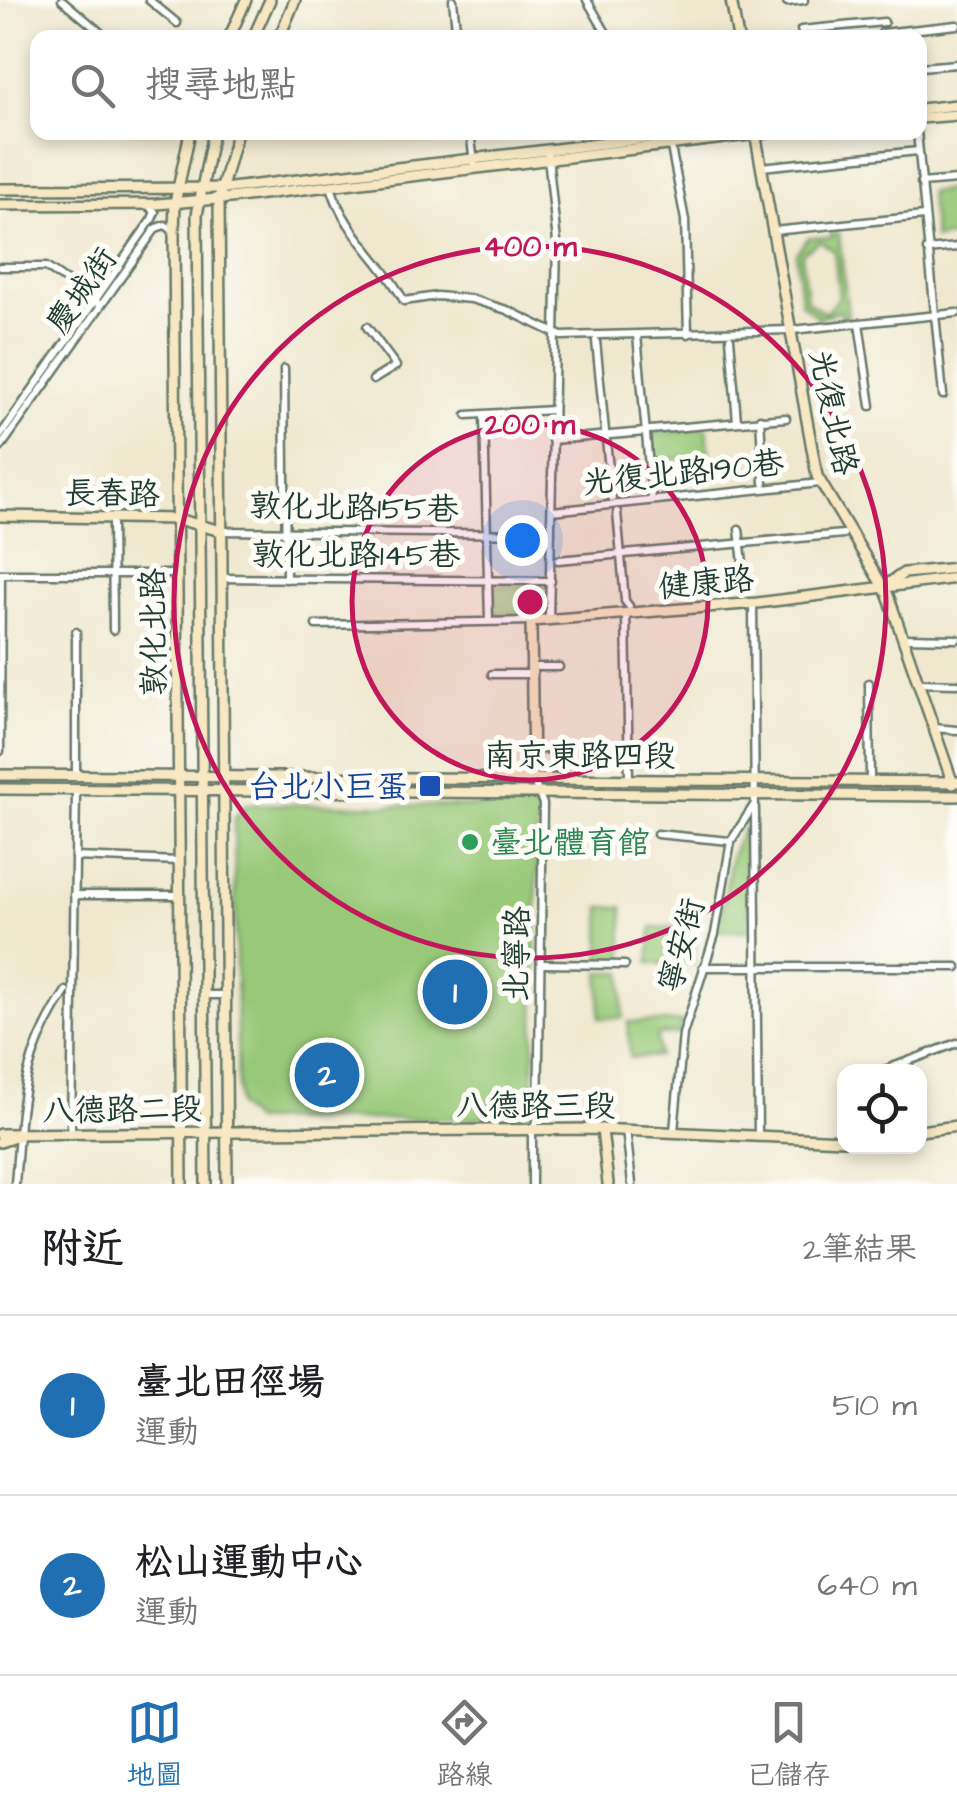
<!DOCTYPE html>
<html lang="zh-TW">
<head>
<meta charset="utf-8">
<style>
	:root { --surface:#fff; --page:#f2f2f2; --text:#202124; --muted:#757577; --line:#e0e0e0; --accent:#1f6fb2 }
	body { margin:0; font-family:"Architects Daughter","LXGW WenKai TC",sans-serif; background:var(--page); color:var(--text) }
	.controls { position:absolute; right:30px; bottom:30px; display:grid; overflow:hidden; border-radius:20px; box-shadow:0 5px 15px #0003 }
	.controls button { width:90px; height:90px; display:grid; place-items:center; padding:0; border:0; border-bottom:2px solid var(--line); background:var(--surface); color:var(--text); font:50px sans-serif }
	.you { position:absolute; left:522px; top:540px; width:35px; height:35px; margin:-25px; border:8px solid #fff; border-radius:50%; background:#1a73e8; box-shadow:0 0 0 15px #1a73e833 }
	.badge { display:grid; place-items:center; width:65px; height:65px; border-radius:50%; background:var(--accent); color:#fff; font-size:32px; font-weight:700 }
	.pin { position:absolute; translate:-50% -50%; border:5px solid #fff; box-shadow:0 2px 10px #0006 }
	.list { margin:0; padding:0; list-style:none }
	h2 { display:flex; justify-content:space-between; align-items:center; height:130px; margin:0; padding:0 40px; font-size:42px }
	h2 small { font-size:32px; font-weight:400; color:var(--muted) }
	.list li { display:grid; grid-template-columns:65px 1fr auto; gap:30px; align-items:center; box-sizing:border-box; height:180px; padding:0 40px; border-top:2px solid var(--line) }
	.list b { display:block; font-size:38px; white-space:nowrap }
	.list p { margin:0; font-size:32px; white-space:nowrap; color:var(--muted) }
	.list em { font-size:32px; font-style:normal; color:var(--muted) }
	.icon { flex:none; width:55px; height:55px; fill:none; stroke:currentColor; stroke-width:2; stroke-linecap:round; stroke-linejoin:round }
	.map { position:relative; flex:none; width:957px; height:1184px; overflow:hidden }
	.search { position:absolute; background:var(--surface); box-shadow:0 5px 15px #0003; left:30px; right:30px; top:30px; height:110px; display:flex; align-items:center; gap:25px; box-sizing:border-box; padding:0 35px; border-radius:20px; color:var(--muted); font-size:38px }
	.sheet { height:490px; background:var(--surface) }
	nav { display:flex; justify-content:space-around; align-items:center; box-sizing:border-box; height:140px; border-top:2px solid var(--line); background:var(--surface); font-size:28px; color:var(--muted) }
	nav a { display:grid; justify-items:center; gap:5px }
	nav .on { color:var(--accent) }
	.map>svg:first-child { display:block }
	.green { fill:#98c978; stroke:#5c8356; stroke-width:2.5; fill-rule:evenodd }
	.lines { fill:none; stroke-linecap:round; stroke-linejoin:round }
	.street-casing { stroke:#68796a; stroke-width:11 }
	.secondary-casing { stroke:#68796a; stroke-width:14 }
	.street { stroke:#fff; stroke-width:6 }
	.secondary { stroke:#f7e8c3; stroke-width:9 }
	.ring { fill:none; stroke:#c2185b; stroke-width:5 }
	.transit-dot { fill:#1a4fb4; stroke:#fdfcf7; stroke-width:4 }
	.leisure-dot { fill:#2e9e5b; stroke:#fdfcf7; stroke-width:4 }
	.labels { text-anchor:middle; stroke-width:10; stroke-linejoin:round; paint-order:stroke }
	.street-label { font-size:32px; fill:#1f3d34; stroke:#fdfcf7 }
	.transit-label { font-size:32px; fill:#164399; stroke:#fdfcf7; text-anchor:end }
	.leisure-label { font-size:32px; fill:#27864d; stroke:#fdfcf7; text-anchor:start }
	.centre { fill:#c2185b; stroke:#fdfcf7; stroke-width:5 }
	.ring-label { font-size:30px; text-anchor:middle; font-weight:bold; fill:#c2185b; stroke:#fdfcf7; stroke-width:10; stroke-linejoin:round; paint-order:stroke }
</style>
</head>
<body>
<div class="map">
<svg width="957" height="1184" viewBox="0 0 957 1184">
	<rect width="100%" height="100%" fill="#fdfcf7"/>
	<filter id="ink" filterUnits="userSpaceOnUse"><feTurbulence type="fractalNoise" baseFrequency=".01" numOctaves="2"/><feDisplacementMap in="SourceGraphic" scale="20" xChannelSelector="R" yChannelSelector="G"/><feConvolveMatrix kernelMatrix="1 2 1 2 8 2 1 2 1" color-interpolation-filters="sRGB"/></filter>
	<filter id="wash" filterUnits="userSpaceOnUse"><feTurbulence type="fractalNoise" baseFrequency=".0048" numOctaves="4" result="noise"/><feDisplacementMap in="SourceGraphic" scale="40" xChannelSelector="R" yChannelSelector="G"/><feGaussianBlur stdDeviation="2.25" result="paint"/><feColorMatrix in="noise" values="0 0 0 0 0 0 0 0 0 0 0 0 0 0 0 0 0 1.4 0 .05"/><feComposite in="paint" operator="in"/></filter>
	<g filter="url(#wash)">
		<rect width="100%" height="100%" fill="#efe8ce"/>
		<g class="green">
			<path d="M957 189V236L934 239 929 192Z"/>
			<path d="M831 234H839L848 316 841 317 840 310 819 318 801 303 796 253 809 237 831 238ZM820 241 834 251 839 297 825 313 807 301 802 253Z"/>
			<path d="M707 428 710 457 654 461 652 433Z"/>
			<path d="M545 584V614L494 615 493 585Z"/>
			<path d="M246 804 538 807 533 1117 252 1121 238 1106 234 819Z"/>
			<path d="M744 826 750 931H719L731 856Z"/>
			<rect x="601" y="907" width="22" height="54"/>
			<path d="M652 927 696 928 694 964 649 963Z"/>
			<rect x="600" y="972" width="23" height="46"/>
			<path d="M628 1022H683L679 1034 657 1035 659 1056 630 1058Z"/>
		</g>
	</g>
	<g filter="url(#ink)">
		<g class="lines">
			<defs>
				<g id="street">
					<path d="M62 0 107 38"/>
					<path d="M149 0 177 23"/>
					<path d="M453 0 457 38"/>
					<path d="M587 0 609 38"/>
					<path d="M787 2 804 0"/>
					<path d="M801 30 884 22"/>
					<path d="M882 33 957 25"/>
					<path d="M920 67 957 64"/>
					<path d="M470 132 474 162"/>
					<path d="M917 132 943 395"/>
					<path d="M670 142 685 220 688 334"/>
					<path d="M548 156 557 242 549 620"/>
					<path d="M761 167 918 151"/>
					<path d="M921 183 957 180"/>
					<path d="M331 186C343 232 382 259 404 301L437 296 471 299 507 310 561 336 792 330 957 313"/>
					<path d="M773 231 924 216"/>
					<path d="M927 250 957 247"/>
					<path d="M0 267H46L98 303"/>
					<path d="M859 323 871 406"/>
					<path d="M367 327 396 366 373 380"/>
					<path d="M637 335 652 500"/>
					<path d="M730 338 737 421"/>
					<path d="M596 341 605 431"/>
					<path d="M284 369 286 579"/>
					<path d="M467 415 553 410"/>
					<path d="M484 415 489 621"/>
					<path d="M760 419 764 483"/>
					<path d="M650 430 786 418"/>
					<path d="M0 436 152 219 155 212 148 205"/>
					<path d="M552 440 645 432"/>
					<path d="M606 440 612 498"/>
					<path d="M0 448 156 228 165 225 173 230"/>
					<path d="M552 511 820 483"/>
					<path d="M617 512 625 601 629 606"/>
					<path d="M112 518 113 630"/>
					<path d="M739 529 743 563"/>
					<path d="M222 531 551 534"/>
					<path d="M558 560 843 534"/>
					<path d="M0 574H177"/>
					<path d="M222 578 551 581"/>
					<path d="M753 603 758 1137"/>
					<path d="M626 614 629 779"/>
					<path d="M316 625 531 621"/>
					<path d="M903 638 957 639"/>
					<path d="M535 667H559"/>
					<path d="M492 674H531"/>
					<path d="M869 683 870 779"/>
					<path d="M918 683 957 684"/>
					<path d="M934 728 957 730"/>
					<path d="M534 749H560"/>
					<path d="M0 751 1 574"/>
					<path d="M76 776V632"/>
					<path d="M657 834 730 841"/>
					<path d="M75 857 179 861"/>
					<path d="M74 895H179"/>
					<path d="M541 964 625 965"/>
					<path d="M703 967H957"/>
					<path d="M204 995H225"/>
					<path d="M879 1072 957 1043"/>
					<path d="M626 1129 632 1184"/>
					<path d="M674 1131 683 1034 715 934 731 841 754 805"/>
					<path d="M71 1135 76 792"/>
					<path d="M15 1184C22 1103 19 1062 66 991"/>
					<path d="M532 1184V1129L538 1119 543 804 533 779"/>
				</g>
				<g id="secondary">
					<path d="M731 0 738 38"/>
					<path d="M229 38 246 0"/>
					<path d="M253 38 270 0"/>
					<path d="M279 38 295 0"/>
					<path d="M920 109 957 105"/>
					<path d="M920 118 957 115"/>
					<path d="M755 132 817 476 888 595 953 784"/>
					<path d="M0 189 231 188 697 132"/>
					<path d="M0 205 157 204 230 198 774 132"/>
					<path d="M0 516 177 519 221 531"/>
					<path d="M886 585 904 573 957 568"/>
					<path d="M0 775 957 782"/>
					<path d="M533 779 531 621 757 603 957 578"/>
					<path d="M0 789 957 796"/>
					<path d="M602 1129 608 1184"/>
					<path d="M920 1131 957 1126"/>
					<path d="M0 1134 597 1129 844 1140"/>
					<path d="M0 1142 18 1136"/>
					<path d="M182 1184 174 233 175 203 190 132"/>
					<path d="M206 1184 197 215 213 132"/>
					<path d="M227 1184 219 199 237 132"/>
				</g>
			</defs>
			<use href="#street" class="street-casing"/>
			<use href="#secondary" class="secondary-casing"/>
			<use href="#street" class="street"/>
			<use href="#secondary" class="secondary"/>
		</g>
	</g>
	<circle cx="530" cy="602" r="178" fill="#c2185b" fill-opacity=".12"/>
	<g class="ring">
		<circle cx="530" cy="602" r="178"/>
		<circle cx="530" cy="602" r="356"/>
	</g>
	<rect class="transit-dot" x="418" y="774" width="24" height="24" rx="5"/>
	<circle class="leisure-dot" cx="470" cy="842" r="10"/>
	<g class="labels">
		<g class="street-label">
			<text transform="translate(81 290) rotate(-55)" y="11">慶城街</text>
			<text transform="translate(834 412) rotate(78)" y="11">光復北路</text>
			<text transform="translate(683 472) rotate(-6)" y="11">光復北路190巷</text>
			<text transform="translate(112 493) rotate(1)" y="11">長春路</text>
			<text transform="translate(354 507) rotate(1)" y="11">敦化北路155巷</text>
			<text x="356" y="565">敦化北路145巷</text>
			<text transform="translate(706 582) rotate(-5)" y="11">健康路</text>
			<text transform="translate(153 632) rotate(-91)" y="11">敦化北路</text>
			<text x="580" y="766">南京東路四段</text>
			<text transform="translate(681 945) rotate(-75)" y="11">寧安街</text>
			<text transform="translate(516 954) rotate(-89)" y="11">北寧路</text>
			<text x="536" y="1116">八德路三段</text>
			<text transform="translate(122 1109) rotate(-1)" y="11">八德路二段</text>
		</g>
		<g class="transit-label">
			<text x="408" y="797">台北小巨蛋</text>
		</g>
		<g class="leisure-label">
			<text x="490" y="853">臺北體育館</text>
		</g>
	</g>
	<circle cx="530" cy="602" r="15" class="centre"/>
	<g class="ring-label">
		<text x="530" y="256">400 m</text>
		<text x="530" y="434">200 m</text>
	</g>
</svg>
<div class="controls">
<button><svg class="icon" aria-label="locate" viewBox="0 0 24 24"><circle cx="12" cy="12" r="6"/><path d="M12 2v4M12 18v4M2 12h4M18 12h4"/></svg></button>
</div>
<div class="you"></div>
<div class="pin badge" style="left:455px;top:992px">1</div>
<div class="pin badge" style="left:327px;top:1075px">2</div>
<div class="search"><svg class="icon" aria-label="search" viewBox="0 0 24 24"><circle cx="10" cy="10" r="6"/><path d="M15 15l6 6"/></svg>搜尋地點</div>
</div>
<section class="sheet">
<h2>附近<small>2筆結果</small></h2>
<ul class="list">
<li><span class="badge">1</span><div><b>臺北田徑場</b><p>運動</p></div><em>510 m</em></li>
<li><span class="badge">2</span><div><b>松山運動中心</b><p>運動</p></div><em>640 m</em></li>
</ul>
</section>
<nav>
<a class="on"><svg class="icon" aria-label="map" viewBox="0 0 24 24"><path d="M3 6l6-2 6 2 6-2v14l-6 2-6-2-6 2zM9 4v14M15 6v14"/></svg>地圖</a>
<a><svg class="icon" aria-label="directions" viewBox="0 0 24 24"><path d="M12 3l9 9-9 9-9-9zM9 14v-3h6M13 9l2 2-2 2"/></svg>路線</a>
<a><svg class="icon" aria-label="saved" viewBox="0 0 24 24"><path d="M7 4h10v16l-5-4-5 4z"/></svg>已儲存</a>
</nav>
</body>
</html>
